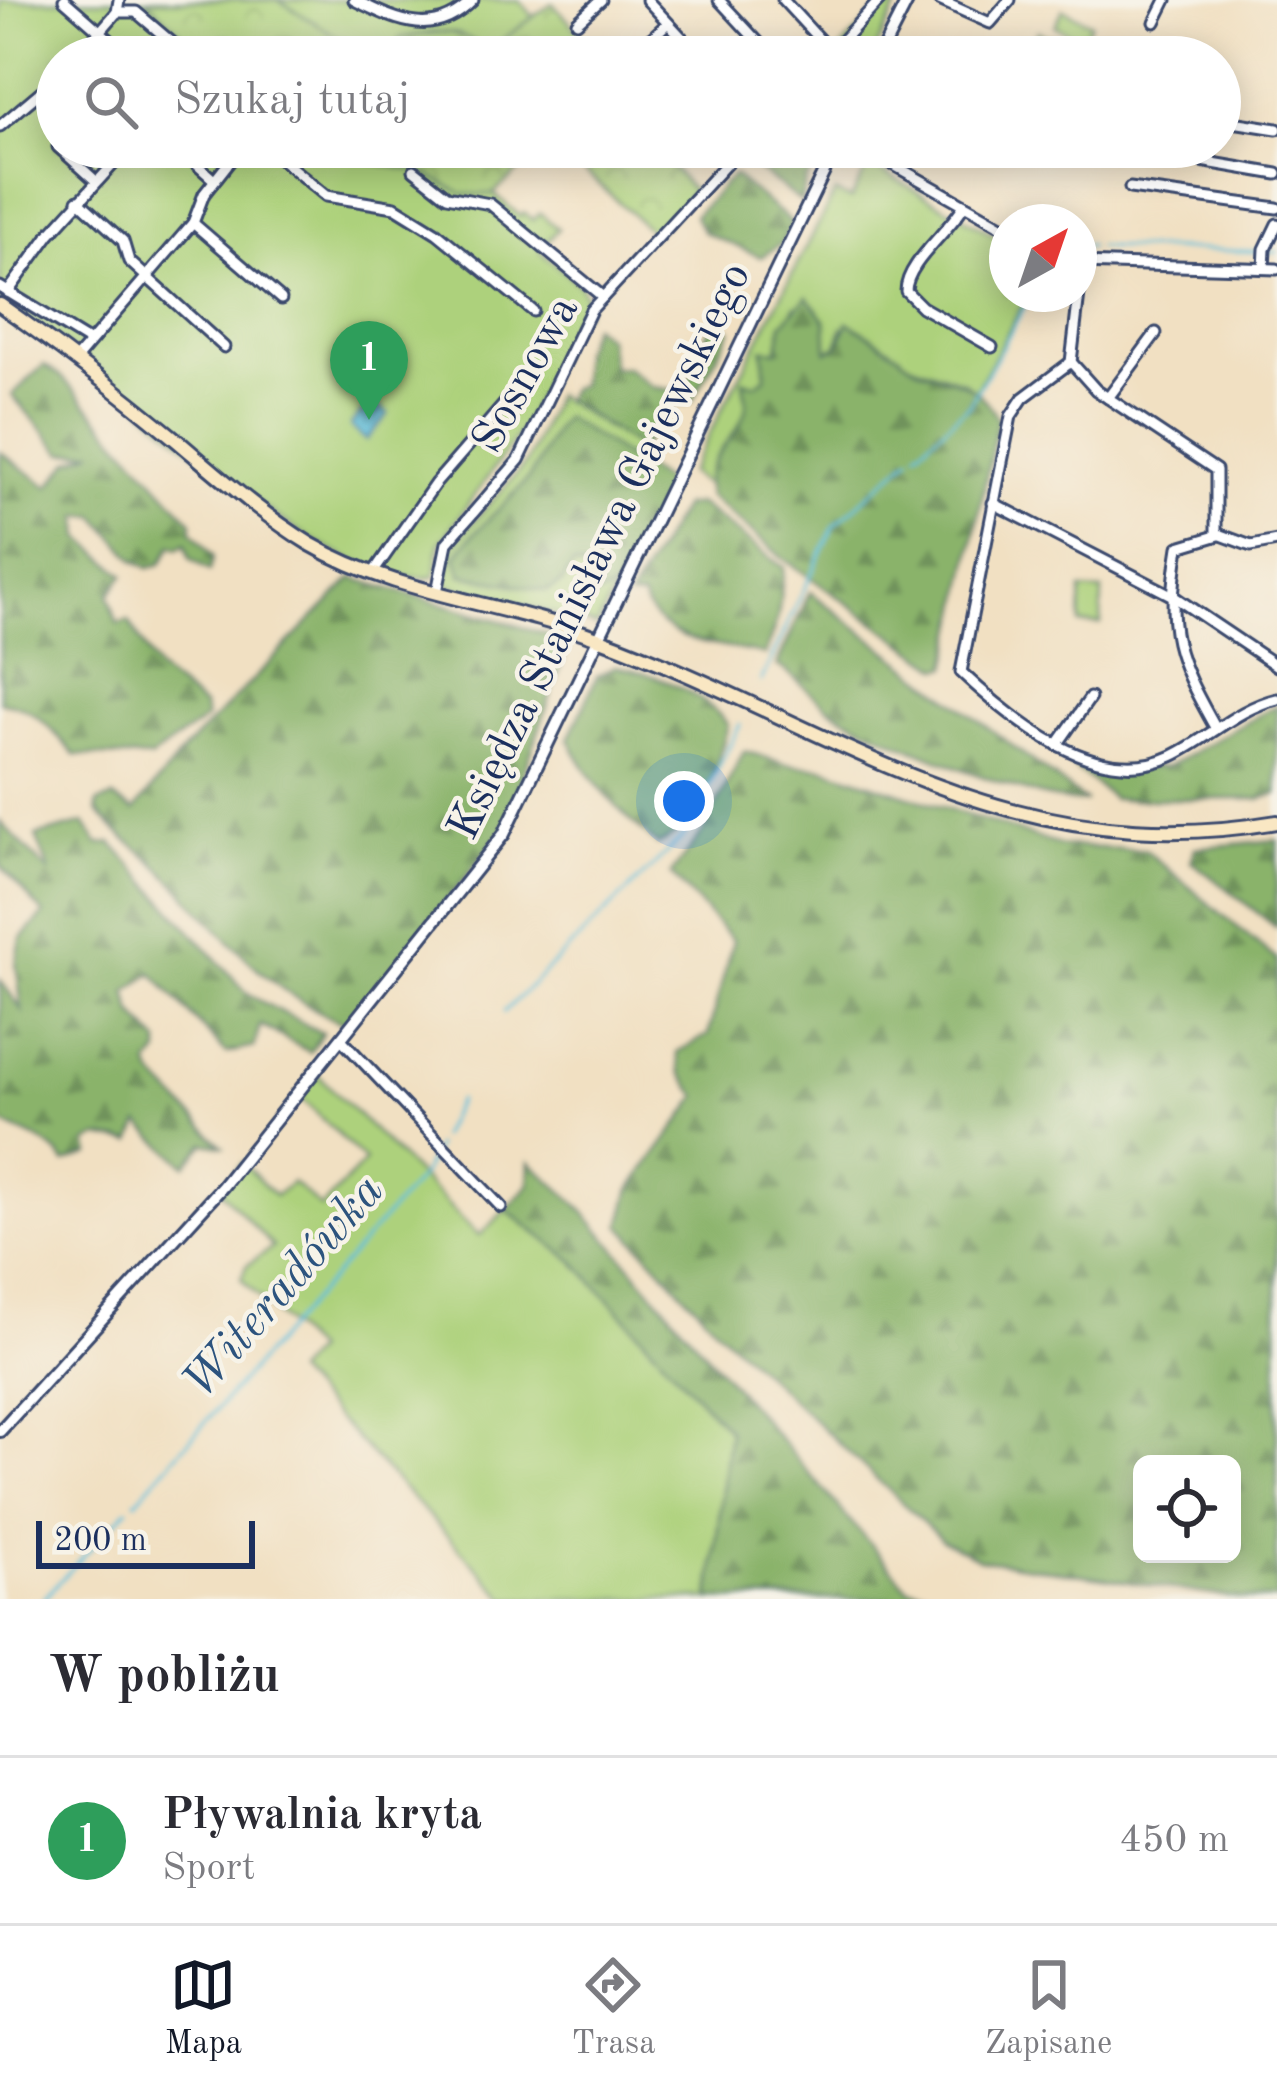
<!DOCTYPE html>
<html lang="pl">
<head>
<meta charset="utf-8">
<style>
	:root { --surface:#fff; --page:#f7f7f7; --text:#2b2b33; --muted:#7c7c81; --line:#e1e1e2; --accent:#111827 }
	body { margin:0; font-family:"Old Standard TT",serif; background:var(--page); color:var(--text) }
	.controls { position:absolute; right:36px; bottom:36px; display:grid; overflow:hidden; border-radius:18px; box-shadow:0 6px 30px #0003 }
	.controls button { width:108px; height:108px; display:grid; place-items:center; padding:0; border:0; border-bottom:3px solid var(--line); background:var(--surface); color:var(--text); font:60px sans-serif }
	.compass { position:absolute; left:989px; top:204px; width:108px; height:108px; border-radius:50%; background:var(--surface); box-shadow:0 6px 30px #0003; rotate:40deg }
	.scale { position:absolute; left:36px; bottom:30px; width:219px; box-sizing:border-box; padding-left:12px; border:6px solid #1b2f5e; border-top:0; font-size:33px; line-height:42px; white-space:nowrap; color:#1b2f5e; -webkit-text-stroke:9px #f7f3e8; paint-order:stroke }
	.you { position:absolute; left:684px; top:801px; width:42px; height:42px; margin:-30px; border:9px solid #fff; border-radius:50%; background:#1a73e8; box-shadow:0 0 0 18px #1a73e833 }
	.badge { display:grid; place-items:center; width:78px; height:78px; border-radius:50%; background:var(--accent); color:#fff; font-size:39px; font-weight:700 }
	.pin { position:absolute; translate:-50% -99px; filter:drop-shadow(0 3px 6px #0008) }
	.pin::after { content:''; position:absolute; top:63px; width:42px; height:36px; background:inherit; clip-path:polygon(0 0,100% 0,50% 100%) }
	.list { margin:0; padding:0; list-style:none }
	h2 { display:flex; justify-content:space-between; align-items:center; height:156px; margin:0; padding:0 48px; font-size:51px }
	h2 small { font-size:39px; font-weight:400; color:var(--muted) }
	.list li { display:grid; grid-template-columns:78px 1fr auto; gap:36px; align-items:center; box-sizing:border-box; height:168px; padding:0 48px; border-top:3px solid var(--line) }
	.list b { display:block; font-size:45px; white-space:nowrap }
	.list p { margin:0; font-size:39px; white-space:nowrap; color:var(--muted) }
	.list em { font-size:39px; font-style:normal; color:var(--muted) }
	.icon { flex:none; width:66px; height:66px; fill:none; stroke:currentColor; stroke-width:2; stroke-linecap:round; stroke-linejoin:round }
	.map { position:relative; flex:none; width:1277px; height:1599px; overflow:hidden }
	.search { position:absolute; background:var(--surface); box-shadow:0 6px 30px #0003; left:36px; right:36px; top:36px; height:132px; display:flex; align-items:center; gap:30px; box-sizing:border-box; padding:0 42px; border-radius:66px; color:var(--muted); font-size:45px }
	.sheet { height:324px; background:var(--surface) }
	nav { display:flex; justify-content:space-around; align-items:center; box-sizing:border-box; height:168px; border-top:3px solid var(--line); background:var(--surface); font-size:33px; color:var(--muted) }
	nav a { display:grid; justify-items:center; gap:6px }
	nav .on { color:var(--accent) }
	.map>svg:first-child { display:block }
	.grass { fill:#add17b; stroke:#64806c; stroke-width:3 }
	.forest { fill:url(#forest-firs); stroke:#527164; stroke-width:3; fill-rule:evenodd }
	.park { fill:url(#park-crowns); stroke:#64806c; stroke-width:3 }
	.water { fill:url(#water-ripples); stroke:#3c789d; stroke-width:3 }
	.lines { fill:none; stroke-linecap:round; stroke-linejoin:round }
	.stream { stroke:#5ec0dc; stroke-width:3 }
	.minor-casing { stroke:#3b4a6d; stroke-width:15 }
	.tertiary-casing { stroke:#3b4a6d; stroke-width:16 }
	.secondary-casing { stroke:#3b4a6d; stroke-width:18 }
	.minor { stroke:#fff; stroke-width:9 }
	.tertiary { stroke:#fff; stroke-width:10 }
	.secondary { stroke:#f9e7c3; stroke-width:12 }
	.labels { text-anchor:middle; stroke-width:9; stroke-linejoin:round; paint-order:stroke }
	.street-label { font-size:45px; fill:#1b2f5e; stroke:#f7f3e8 }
	.water-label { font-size:48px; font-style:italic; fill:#2c537e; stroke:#f7f3e8 }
</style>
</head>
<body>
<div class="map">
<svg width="1277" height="1599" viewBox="0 0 1277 1599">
	<defs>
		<pattern id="forest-firs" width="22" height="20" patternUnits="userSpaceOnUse" patternTransform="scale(3)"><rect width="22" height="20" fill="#8ab36b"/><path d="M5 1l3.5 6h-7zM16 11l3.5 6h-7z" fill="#70925b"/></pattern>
		<pattern id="park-crowns" width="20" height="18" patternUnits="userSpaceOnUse" patternTransform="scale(3)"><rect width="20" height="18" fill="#add17b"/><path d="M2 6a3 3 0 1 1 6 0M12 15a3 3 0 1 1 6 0" fill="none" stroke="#94b46d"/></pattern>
		<pattern id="water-ripples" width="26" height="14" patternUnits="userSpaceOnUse" patternTransform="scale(3)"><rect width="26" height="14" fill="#5ec0dc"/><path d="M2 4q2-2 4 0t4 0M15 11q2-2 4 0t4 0" fill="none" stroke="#4d9cb6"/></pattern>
	</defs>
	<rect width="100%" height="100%" fill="#f7f3e8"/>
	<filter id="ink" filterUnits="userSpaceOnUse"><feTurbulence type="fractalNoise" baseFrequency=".00833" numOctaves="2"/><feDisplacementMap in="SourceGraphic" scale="24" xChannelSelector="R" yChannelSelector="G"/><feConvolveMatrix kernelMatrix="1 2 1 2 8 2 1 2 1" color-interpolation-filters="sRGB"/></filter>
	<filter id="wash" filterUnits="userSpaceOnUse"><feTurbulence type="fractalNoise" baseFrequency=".004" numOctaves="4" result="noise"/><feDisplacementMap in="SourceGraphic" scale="48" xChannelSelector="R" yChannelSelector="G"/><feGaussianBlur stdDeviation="2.7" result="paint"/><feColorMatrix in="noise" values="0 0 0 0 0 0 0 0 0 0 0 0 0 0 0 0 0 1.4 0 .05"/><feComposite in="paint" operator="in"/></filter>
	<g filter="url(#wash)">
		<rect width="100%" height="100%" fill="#f1e0c2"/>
		<g class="grass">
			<path d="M0 0H519L536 19 487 52 454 57H57V147H521L654 156V148L694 192 654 234 572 160 537 155 493 193 520 216 524 213 533 220 540 213 558 229 540 251 581 286 588 303 584 314 577 311 521 431 440 543 435 577C329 591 170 426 90 363 62 341 30 321 0 300Z"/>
			<path d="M888 0H898V5L872 57H833Z"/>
			<path d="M1063 9 1091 23 1083 40 1055 26Z"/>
			<path d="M1038 31 1048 36 1046 43 1051 35 1098 57H1041L1030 50Z"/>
			<path d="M869 164 1007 242V294H1029L975 392 964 382 906 362 874 338 842 328 837 347 826 351 795 307 778 350 764 349 767 377 756 384 744 380C743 390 748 398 746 408 740 437 713 455 706 485L689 473 835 192 851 199Z"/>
			<path d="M555 395 641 449 634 462 668 483 597 626 446 585 452 546 527 462Z"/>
			<path d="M1081 590 1102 591 1101 624H1080Z"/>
			<path d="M316 1073 479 1236 506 1210 574 1261 729 1431 710 1599H507L294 1373 314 1351 241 1279 246 1266 273 1247 220 1190 242 1163 275 1196 292 1182 321 1208 365 1161 298 1095Z"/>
		</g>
		<g class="forest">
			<path d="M758 147H829L806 180 801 202 746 161Z"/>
			<path d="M733 175 792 223 782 243 761 257 704 232 694 216Z"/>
			<path d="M807 297 826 321 827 351 837 347 848 322C867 334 887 345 904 359 934 384 970 367 998 419L948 667 940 668 784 559 708 496C700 457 738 442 746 408 748 399 743 389 743 380L756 384 766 377 763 349 778 350 782 324Z"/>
			<path d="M715 318 731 330 692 402 664 407 641 449 564 399 571 388 580 385 581 352 592 325 607 337 613 368 626 367 653 387 673 390 694 375 692 363Z"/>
			<path d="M44 365 61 376 192 522V531L213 556 210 571 190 558 186 543 179 548 172 545 161 564 149 568 135 560 96 516H79L81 537 124 575 109 595 117 623 129 621 158 671 204 707 206 719 150 758 75 755C54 732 32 703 0 702V452L49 487 70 461 94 451 63 453 12 395Z"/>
			<path d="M564 417 668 483 614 590 590 599 586 589 598 591 601 571 573 566 562 583 547 591 462 575 456 557C473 529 507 505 529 477 544 459 548 434 564 417Z"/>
			<path d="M698 504 784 568 778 617 765 655C720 643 664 648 642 598H629L683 506Z"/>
			<path d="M353 578 570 641 504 829 347 1025C258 988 224 931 158 866 138 847 114 833 97 811V803L113 798 134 811 184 750Z"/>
			<path d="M810 592 1085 801C1052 811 859 730 827 706 810 693 796 677 777 665Z"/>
			<path d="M615 666C653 672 705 694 728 725 716 769 702 824 658 845 622 814 589 782 569 739L597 676Z"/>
			<path d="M1277 705V794L1259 799H1113L1064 759 1103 769 1167 767Z"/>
			<path d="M744 751 786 764 824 768 1062 846 1145 850 1277 960V1599H1240L979 1559 942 1540 717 1329 621 1225 631 1189 698 1097 680 1072 677 1052 708 1035 733 941 671 874 701 835ZM1142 1464H1232V1554H1142Z"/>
			<path d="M0 822 50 873 36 836 84 823 98 844 112 843 249 995 322 1033 310 1052 260 1025 254 1047 226 1053 152 973 127 992 133 1013 160 1043V1054L149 1065 153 1075 222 1146 205 1143 186 1165 140 1124 132 1142 99 1137 87 1143 90 1154 65 1163C51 1140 22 1134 0 1122V980L22 1010 16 963 21 939 44 914 0 865Z"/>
			<path d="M1277 840 1276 927 1191 861 1195 848Z"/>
			<path d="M530 1162 579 1206 908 1588 993 1599H710L729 1431 574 1261 506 1210 529 1185Z"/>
		</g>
		<g class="park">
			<path d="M146 0H278L365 54 395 45 401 38C442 32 453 25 488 51L552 3 603 57H207Z"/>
			<path d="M336 147H653L694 192 654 234 572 160 537 155 493 194H464L422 172 349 158Z"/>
		</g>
		<path class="water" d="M372 401 388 414 366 440 350 426Z"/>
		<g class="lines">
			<g class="stream">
				<path d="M1079 246H1090"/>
				<path d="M1098 247 1277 252"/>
				<path d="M917 452 969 405 1032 294"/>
				<path d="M761 681 834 526 911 457"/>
				<path d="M504 1012 683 837 740 725"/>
				<path d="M440 1137 458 1100"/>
				<path d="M136 1501 422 1175 436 1146"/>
				<path d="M43 1599 128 1509"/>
			</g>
		</g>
	</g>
	<g filter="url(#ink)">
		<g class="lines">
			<defs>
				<g id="minor">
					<path d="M64 0 129 57"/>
					<path d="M354 0C398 21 434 40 473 0"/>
					<path d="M647 0 700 57"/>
					<path d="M719 0 772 57"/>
					<path d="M783 0 831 52"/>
					<path d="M939 0 990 23 1010 0"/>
					<path d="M117 12H136L189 57"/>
					<path d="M577 22 601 0"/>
					<path d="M1155 22 1166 0"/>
					<path d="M78 57 117 12 119 0"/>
					<path d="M631 57 668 23"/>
					<path d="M827 57 880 0"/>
					<path d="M1220 120 1277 129"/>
					<path d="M0 126 57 78"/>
					<path d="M58 147 96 181"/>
					<path d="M177 147 214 180"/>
					<path d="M335 147 344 154"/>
					<path d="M862 147 1007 229"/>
					<path d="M240 149 275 154 326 196 395 207 437 233 533 311"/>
					<path d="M1189 159 1277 174"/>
					<path d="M414 170 447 196 490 204 603 297"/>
					<path d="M1130 188 1277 208"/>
					<path d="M78 200 123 241 129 261 224 347"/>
					<path d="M964 205C949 232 906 263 906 291L922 307 992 347"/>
					<path d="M193 223 281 299"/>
					<path d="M1079 263 1277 269"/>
					<path d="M1264 268 1265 249 1277 224"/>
					<path d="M0 287 90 342"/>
					<path d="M1079 287 1081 263"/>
					<path d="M8 292 49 235 129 147"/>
					<path d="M1079 294 1071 362 1023 398 1011 416 961 672C1012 720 1098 791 1172 756 1208 739 1238 708 1277 699"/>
					<path d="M76 359 193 223 204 194 241 147"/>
					<path d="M1071 362 1096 390 1216 470V533L1251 546 1277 541"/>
					<path d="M1108 398 1156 333"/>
					<path d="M993 503 1173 596 1277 666"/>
					<path d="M373 573 435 484 520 386"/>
					<path d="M437 592 447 543 519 460 591 310 742 147"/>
					<path d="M1216 729C1175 656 1165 632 1179 547L1219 535"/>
					<path d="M1057 745 1090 698"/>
					<path d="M342 1040 501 1207"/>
				</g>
				<g id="tertiary">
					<path d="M879 57 908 0"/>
					<path d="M0 1431 223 1186 504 834 836 147"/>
				</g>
				<path id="secondary" d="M0 305C60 347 117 391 174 438 218 475 261 514 310 544 397 595 502 602 595 637 837 726 1001 869 1277 822"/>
			</defs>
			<use href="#minor" class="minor-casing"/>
			<use href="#tertiary" class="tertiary-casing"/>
			<use href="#secondary" class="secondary-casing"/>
			<use href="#minor" class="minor"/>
			<use href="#tertiary" class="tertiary"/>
			<use href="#secondary" class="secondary"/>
		</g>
	</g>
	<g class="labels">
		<g class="street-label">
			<text transform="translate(523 373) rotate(-61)" y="16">Sosnowa</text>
			<text transform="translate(597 550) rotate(-64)" y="16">Księdza Stanisława Gajewskiego</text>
		</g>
		<g class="water-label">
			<text transform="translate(281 1285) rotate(-49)" y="17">Witeradówka</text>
		</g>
	</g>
</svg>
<div class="controls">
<button><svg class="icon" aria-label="locate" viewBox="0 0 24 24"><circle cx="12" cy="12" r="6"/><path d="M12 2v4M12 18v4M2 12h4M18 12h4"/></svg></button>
</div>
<svg class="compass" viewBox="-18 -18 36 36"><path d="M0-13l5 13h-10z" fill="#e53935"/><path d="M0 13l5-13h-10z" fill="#7c7c81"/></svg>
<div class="scale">200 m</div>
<div class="you"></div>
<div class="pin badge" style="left:369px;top:420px;background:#2e9e5b">1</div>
<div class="search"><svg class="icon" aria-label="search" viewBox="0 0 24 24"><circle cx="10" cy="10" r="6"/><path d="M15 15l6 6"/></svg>Szukaj tutaj</div>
</div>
<section class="sheet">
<h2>W pobliżu<small></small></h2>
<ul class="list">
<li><span class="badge" style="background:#2e9e5b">1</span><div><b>Pływalnia kryta</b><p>Sport</p></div><em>450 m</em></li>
</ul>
</section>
<nav>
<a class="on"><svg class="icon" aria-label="map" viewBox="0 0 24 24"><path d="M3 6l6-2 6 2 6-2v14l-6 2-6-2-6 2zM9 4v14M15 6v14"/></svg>Mapa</a>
<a><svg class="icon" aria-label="directions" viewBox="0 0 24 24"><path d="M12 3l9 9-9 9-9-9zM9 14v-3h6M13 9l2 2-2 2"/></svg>Trasa</a>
<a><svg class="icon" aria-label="saved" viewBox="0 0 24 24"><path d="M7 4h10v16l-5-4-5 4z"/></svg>Zapisane</a>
</nav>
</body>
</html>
